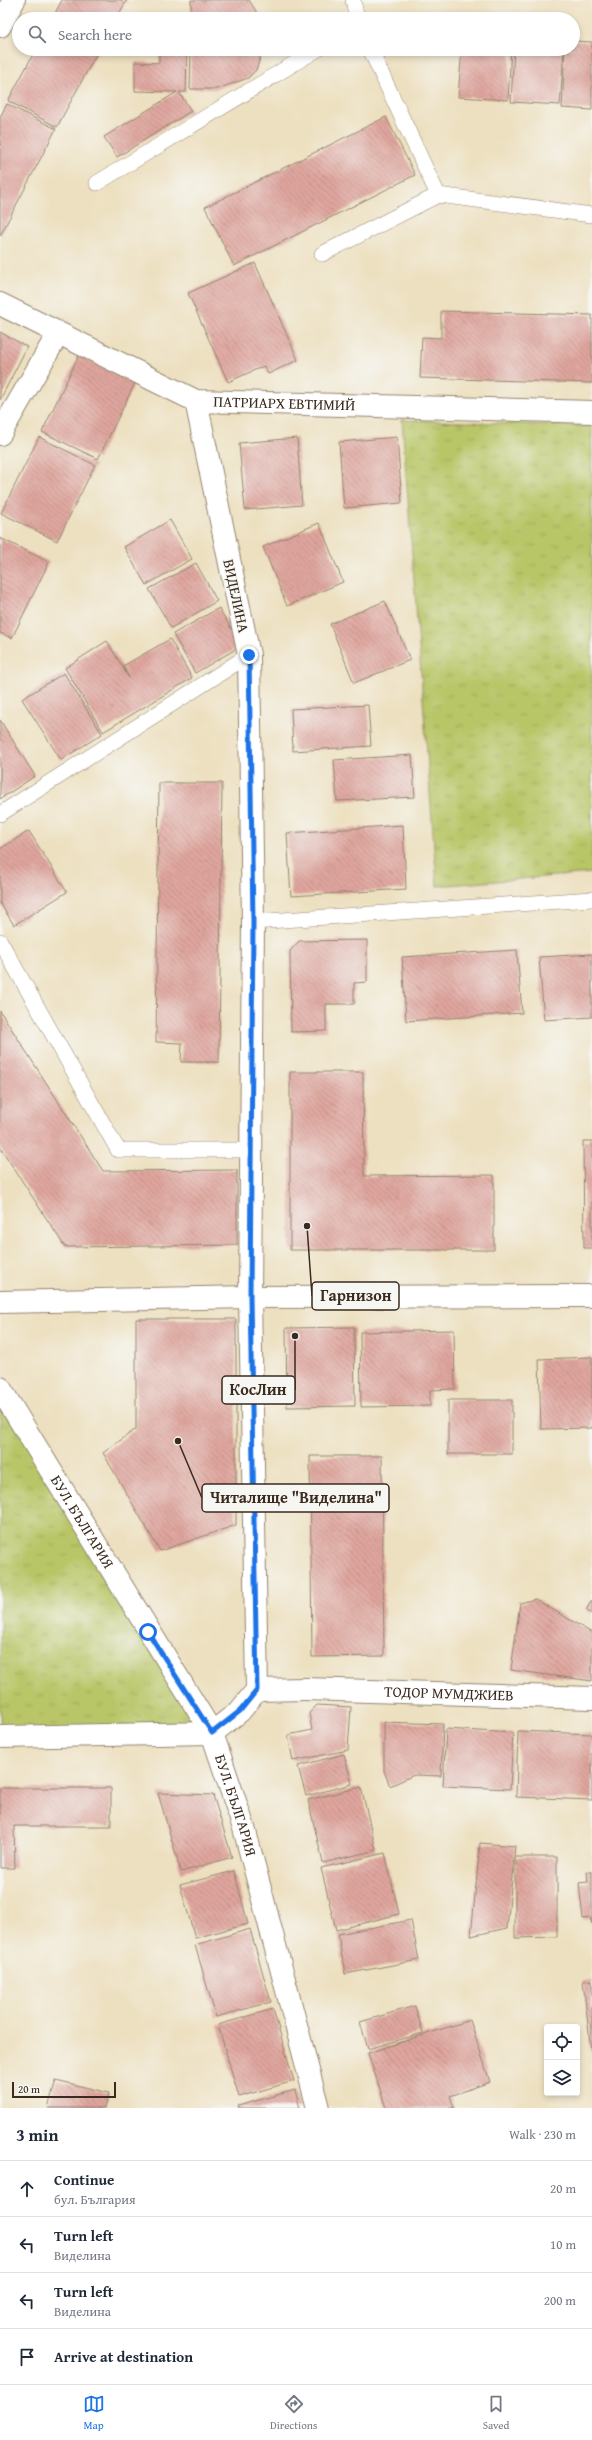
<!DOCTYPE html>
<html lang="en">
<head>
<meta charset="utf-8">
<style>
	:root { --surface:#fff; --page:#f6f6f7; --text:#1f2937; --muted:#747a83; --line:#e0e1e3; --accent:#1a73e8 }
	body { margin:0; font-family:"Gentium Book Plus",serif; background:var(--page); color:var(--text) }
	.controls { position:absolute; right:12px; bottom:12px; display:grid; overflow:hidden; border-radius:4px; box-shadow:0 2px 6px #0003 }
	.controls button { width:36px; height:36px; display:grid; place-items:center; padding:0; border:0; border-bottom:1px solid var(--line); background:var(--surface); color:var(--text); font:20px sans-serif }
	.scale { position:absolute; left:12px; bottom:10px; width:104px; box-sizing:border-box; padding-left:4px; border:2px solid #3b2a1e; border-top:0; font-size:11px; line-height:14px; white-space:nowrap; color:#3b2a1e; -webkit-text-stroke:3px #f6f6f2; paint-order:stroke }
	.stop { position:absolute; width:12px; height:12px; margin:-9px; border:3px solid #1a73e8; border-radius:50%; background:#fff }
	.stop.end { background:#1a73e8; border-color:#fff; box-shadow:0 1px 4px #0008 }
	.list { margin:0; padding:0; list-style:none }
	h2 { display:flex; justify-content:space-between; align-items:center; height:52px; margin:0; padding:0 16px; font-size:17px }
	h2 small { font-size:13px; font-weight:400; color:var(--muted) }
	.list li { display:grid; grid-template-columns:26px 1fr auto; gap:12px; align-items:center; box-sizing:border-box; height:56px; padding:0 16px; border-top:1px solid var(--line) }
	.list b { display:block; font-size:15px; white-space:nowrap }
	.list p { margin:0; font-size:13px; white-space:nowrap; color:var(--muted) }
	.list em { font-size:13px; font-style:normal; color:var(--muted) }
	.icon { flex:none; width:22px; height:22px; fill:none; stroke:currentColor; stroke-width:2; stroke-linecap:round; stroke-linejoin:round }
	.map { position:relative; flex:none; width:592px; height:2108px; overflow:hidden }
	.search { position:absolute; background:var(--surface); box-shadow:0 2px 6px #0003; left:12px; right:12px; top:12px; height:44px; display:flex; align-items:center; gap:10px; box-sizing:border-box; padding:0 14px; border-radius:22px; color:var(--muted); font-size:15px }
	.sheet { height:276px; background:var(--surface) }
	nav { display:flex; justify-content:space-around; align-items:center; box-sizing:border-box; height:56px; border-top:1px solid var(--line); background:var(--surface); font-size:11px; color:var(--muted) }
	nav a { display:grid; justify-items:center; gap:2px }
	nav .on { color:var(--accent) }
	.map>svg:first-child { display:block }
	.grass { fill:url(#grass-tufts); stroke:#7a7842 }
	.building { fill:url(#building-back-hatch) }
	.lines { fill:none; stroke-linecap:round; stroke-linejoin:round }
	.service-casing { stroke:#94856f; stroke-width:16 }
	.pedestrian-casing { stroke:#94856f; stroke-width:24 }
	.minor-casing { stroke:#94856f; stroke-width:24 }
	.tertiary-casing { stroke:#94856f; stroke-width:24 }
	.service { stroke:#fff; stroke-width:15 }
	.pedestrian { stroke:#fff; stroke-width:22 }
	.minor { stroke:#fff; stroke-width:22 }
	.tertiary { stroke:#fff; stroke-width:22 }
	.route { stroke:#1a73e8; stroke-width:5 }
	.labels { text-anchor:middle; stroke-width:3; stroke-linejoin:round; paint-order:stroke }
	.street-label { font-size:15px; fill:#3b2a1e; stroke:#f6f6f2 }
	.leader { fill:none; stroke:#3b2a1e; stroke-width:1.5 }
	.callout-dot { fill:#3b2a1e; stroke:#f6f6f2; stroke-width:1.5 }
	.callout { fill:#f6f6f2; stroke:#3b2a1e; stroke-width:1.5 }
	.callout-label { font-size:16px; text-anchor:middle; font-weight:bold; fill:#3b2a1e }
</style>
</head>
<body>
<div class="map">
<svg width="592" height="2108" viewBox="0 0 592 2108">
	<defs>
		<pattern id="grass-tufts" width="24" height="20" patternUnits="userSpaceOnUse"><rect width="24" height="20" fill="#b9c667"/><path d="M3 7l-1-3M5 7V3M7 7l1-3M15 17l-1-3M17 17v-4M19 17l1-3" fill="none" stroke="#a0aa59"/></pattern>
		<pattern id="building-back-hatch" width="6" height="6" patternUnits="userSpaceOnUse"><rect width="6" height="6" fill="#dfa69e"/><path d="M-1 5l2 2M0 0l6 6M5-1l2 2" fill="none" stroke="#b68780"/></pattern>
	</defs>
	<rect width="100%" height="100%" fill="#f6f6f2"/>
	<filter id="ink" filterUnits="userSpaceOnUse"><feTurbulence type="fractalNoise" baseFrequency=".025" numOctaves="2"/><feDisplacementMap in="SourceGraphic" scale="8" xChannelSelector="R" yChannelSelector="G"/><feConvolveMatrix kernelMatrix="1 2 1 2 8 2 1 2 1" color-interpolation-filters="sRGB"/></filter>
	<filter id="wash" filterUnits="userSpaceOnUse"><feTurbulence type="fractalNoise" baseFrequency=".012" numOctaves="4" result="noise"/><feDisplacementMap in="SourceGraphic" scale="16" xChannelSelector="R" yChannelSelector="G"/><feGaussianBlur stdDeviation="0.9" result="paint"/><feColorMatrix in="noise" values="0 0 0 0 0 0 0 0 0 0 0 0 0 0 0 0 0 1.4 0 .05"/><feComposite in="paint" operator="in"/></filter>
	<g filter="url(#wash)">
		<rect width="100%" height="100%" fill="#ede0c0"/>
		<g class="grass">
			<path d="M402 420 592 426V873L437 886Z"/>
			<path d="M0 1388 212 1733 0 1737Z"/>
		</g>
		<g id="blocks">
			<g class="building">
				<path d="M62 0H127L116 19H52Z"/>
				<path d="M191 0H249L261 19H191Z"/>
				<path d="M573 41 592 42V110L562 108 565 49H573Z"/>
				<path d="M36 49H99L57 127 8 101Z"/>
				<path d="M159 49H187L186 92H179L191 111 117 157 104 137 177 92 135 91V62L159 63Z"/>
				<path d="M191 49H263L256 70 248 78 217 89H190Z"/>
				<path d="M462 49H511L508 100 458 97Z"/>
				<path d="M514 49H564L560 105 511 102Z"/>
				<path d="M7 104 56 129 0 236V117Z"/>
				<path d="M386 117 415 175 234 266 205 207Z"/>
				<path d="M255 263 298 360 268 374 264 366 228 382 188 293Z"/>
				<path d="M441 311 592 315V383L420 378 422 337 441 338Z"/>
				<path d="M0 332 27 347 0 400Z"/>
				<path d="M79 355 135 383 98 459 42 432Z"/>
				<path d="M39 437 95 465 57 541 1 513Z"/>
				<path d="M397 437 402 503 344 508 339 442Z"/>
				<path d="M297 438 302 505 245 510 239 443Z"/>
				<path d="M170 520 192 559 146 585 124 547Z"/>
				<path d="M319 523 343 582 287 606 263 547Z"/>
				<path d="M0 538 49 562 12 638 0 633Z"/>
				<path d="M196 563 217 601 171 628 149 589Z"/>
				<path d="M385 601 410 660 354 683 330 624Z"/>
				<path d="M219 608 241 646 195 673 173 634Z"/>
				<path d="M170 639 192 678 103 732 65 668 107 641 129 678 123 666Z"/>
				<path d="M64 673 102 734 61 760 22 699Z"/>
				<path d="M368 705 371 746 293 751 291 709Z"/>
				<path d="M0 720 35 776 0 799Z"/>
				<path d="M412 755 415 797 337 801 334 760Z"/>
				<path d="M159 783H222L219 1062H181L182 1043 156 1042Z"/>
				<path d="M403 825 406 889 291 896 287 833Z"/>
				<path d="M29 831 67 892 14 925 0 903V849Z"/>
				<path d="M367 940V982L354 983V1004H326V1031L291 1032 290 951 299 941Z"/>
				<path d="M517 950 522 1013 406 1021 402 957Z"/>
				<path d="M592 954V1017L544 1020 539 957Z"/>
				<path d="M0 1011 103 1171 237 1170V1245L65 1247 0 1147Z"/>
				<path d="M290 1072H363L364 1176 494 1175V1250H290Z"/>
				<path d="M583 1141H592V1248H584Z"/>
				<path d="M136 1319H236V1525L160 1551 103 1453 136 1429Z"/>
				<path d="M354 1327 355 1406 287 1407 286 1328Z"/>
				<path d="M454 1330 455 1389 430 1390V1406L361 1407 360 1332Z"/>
				<path d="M592 1357V1428L541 1429 539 1359Z"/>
				<rect x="448" y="1400" width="64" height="54"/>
				<path d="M310 1456H382L384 1656 312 1657Z"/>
				<path d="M535 1599 592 1633V1681L511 1670 520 1603Z"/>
				<path d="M592 1600V1614L586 1610Z"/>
				<path d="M317 1705 351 1707 348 1750 293 1761 288 1735 312 1730 309 1713Z"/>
				<path d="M384 1722 443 1724 441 1776 414 1775 390 1786 384 1771Z"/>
				<path d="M446 1729 513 1733 510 1789 443 1786Z"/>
				<path d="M518 1731 592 1734V1800L516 1797Z"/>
				<path d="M344 1754 352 1784 306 1796 298 1766Z"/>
				<path d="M361 1787 376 1850 323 1863 308 1800Z"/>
				<path d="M0 1788H111V1826H14L15 1868H0Z"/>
				<path d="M158 1793 213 1795 232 1857 181 1872Z"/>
				<path d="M480 1843 515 1846 507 1928 471 1936Z"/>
				<path d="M385 1853 399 1914 336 1930 321 1868Z"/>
				<path d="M515 1857H557V1937L515 1938Z"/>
				<path d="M234 1871 248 1924 195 1938 180 1885Z"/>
				<path d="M587 1872H592V1924L590 1918 583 1919 579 1883 588 1882Z"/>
				<path d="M411 1920 419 1960 345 1974 338 1934Z"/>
				<path d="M250 1929 271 2002 216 2017 195 1945Z"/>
				<path d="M592 1980V2051H591L583 1981Z"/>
				<path d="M415 2006 423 2033 368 2049 360 2022Z"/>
				<path d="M273 2009 294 2081 239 2097 218 2025Z"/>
				<path d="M470 2020 490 2082 450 2096 454 2108H386L368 2053Z"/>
				<path d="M56 2080 109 2093 105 2108H48Z"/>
				<path d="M295 2090 300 2108H239L238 2106Z"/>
			</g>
		</g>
	</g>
	<g filter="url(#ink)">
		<use href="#blocks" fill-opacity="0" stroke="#94856f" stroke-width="1"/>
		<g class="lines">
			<defs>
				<g id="service">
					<path d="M353 0 357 19"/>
					<path d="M370 49 438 195"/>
					<path d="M97 183 318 49"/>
					<path d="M322 254 438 195 592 215"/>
					<path d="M0 814 249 655"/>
					<path d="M253 922 592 899"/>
					<path d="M0 941 118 1150H250"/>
				</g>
				<g id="pedestrian">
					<path d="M0 1302 250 1297 592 1296"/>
					<path d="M257 1690 305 1689"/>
				</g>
				<g id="minor">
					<path d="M0 26 14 0"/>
					<path id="s1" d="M0 304 196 401 592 412"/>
					<path d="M0 434 58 334"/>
					<path id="s2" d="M305 1689 592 1698"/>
					<path d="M0 1737 212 1733 240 1711 257 1690 250 1297 253 922 249 655 196 401"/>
				</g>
				<g id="tertiary">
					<path id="s3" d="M0 1388 212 1733 244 1828 318 2108"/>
				</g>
			</defs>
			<use href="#service" class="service-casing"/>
			<use href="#pedestrian" class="pedestrian-casing"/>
			<use href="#minor" class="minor-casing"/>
			<use href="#tertiary" class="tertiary-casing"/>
			<use href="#service" class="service"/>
			<use href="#pedestrian" class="pedestrian"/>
			<use href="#minor" class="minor"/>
			<use href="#tertiary" class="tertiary"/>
		</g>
	</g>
	<g class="lines" filter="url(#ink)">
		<path class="route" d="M148 1632 212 1733 240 1711 257 1690 250 1297 253 922 249 655"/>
	</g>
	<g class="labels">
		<g class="street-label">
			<text dy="5" stroke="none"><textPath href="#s1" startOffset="307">ПАТРИАРХ ЕВТИМИЙ</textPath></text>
			<text transform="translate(236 596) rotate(78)" y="5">ВИДЕЛИНА</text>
			<text dy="5" stroke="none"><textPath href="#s3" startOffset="157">БУЛ. БЪЛГАРИЯ</textPath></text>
			<text dy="5" stroke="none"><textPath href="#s2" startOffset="144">ТОДОР МУМДЖИЕВ</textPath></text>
			<text dy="5" stroke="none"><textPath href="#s3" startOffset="481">БУЛ. БЪЛГАРИЯ</textPath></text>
		</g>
	</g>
	<path class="leader" d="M307 1226L312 1296M295 1336L295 1390M178 1441L202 1498"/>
	<g class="callout-dot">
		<circle cx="307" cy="1226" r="4"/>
		<circle cx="295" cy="1336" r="4"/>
		<circle cx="178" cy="1441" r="4"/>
	</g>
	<g class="callout">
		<rect x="312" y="1282" width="87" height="28" rx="4"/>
		<rect x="222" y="1376" width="73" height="28" rx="4"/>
		<rect x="202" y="1484" width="187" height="28" rx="4"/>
	</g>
	<g class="callout-label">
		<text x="356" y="1301">Гарнизон</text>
		<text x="258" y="1395">КосЛин</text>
		<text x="296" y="1503">Читалище "Виделина"</text>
	</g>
</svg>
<div class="controls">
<button><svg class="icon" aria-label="locate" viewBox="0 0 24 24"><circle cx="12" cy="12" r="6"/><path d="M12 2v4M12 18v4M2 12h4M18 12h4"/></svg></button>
<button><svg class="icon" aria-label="layers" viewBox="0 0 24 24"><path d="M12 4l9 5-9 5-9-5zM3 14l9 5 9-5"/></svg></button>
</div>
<div class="scale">20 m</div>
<div class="stop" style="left:148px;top:1632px"></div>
<div class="stop end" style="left:249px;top:655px"></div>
<div class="search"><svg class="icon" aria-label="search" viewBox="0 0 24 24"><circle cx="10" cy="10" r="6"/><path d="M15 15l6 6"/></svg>Search here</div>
</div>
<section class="sheet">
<h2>3 min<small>Walk · 230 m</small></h2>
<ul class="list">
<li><svg class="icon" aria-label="ahead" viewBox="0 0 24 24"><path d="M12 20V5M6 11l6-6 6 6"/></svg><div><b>Continue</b><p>бул. България</p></div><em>20 m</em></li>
<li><svg class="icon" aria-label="left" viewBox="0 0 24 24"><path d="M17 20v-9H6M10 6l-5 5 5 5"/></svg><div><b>Turn left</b><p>Виделина</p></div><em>10 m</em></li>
<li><svg class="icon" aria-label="left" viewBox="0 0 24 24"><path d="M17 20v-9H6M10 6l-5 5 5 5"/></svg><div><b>Turn left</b><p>Виделина</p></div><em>200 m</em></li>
<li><svg class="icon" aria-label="arrive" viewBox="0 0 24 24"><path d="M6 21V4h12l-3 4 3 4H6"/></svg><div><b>Arrive at destination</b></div></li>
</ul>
</section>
<nav>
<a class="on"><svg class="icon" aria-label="map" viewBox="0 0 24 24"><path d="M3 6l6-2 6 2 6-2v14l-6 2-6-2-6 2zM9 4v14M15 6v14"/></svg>Map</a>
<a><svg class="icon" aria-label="directions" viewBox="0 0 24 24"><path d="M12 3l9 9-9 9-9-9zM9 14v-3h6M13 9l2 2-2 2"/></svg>Directions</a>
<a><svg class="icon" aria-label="saved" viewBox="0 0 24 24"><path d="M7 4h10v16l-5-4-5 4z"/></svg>Saved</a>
</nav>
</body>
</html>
